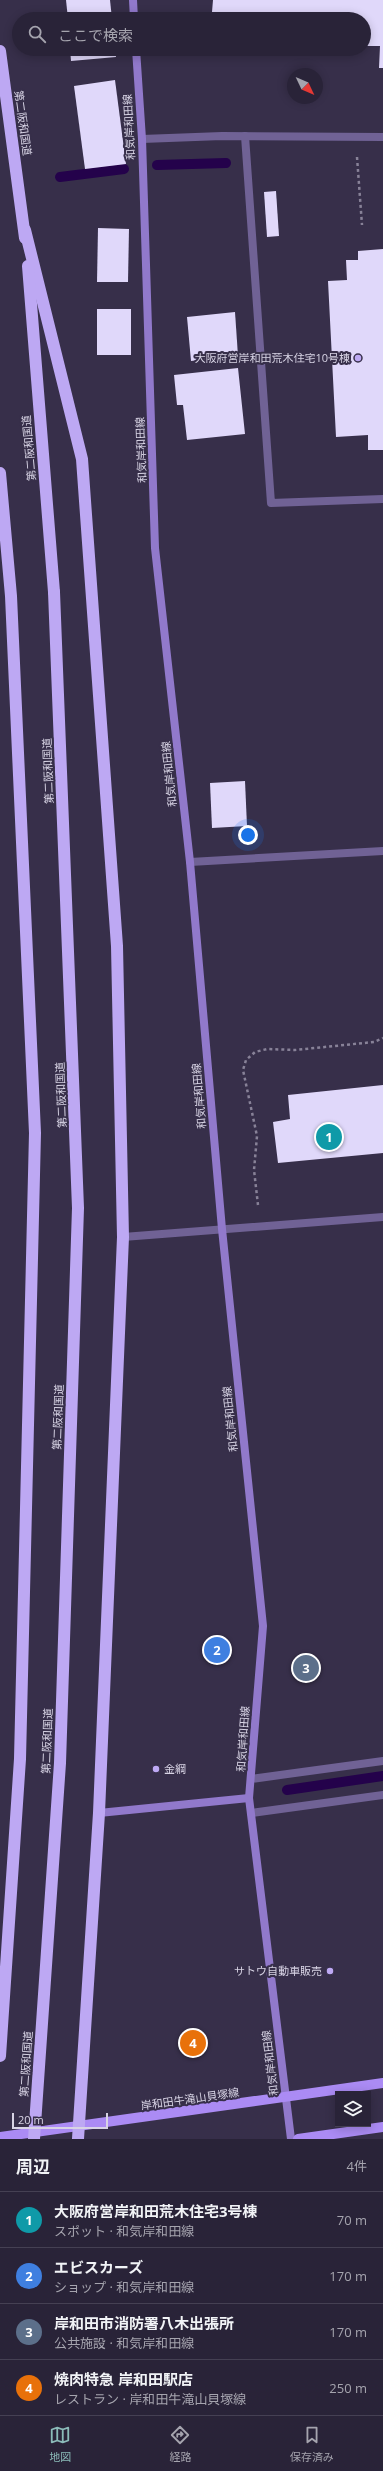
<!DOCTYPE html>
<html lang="ja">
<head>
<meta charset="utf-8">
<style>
	:root { --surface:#292338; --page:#352f43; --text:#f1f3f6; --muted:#a5a4ae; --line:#454053; --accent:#8bbbb9 }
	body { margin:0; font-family:"Open Sans","Noto Sans JP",sans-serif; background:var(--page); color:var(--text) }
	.controls { position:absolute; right:12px; bottom:12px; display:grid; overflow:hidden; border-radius:0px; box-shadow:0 2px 10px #0003 }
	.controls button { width:36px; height:36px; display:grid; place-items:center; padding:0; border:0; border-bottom:1px solid var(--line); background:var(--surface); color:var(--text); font:20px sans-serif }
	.compass { position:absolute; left:287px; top:68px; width:36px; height:36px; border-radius:50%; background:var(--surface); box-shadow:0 2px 10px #0003; rotate:134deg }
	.scale { position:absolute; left:12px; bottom:10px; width:96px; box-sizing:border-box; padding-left:4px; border:2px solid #d8d4e5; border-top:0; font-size:11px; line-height:14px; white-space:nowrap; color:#d8d4e5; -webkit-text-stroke:3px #372f4a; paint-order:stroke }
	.you { position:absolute; left:248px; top:835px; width:14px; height:14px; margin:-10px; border:3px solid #fff; border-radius:50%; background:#1a73e8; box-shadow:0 0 0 6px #1a73e833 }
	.badge { display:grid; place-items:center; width:26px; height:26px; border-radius:50%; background:var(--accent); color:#fff; font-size:13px; font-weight:700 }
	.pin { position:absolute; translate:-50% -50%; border:2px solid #fff; box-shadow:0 1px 4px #0006 }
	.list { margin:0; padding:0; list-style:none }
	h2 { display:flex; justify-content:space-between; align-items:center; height:52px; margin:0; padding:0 16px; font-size:17px }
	h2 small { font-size:13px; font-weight:400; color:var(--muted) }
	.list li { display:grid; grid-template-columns:26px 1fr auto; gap:12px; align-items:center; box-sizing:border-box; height:56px; padding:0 16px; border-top:1px solid var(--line) }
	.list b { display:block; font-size:15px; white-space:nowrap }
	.list p { margin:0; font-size:13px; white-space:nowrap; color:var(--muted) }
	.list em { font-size:13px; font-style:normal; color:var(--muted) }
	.icon { flex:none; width:22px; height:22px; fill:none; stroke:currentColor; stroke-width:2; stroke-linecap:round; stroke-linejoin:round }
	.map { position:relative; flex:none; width:383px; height:2139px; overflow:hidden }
	.search { position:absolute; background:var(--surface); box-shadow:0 2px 10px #0003; left:12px; right:12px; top:12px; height:44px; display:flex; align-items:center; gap:10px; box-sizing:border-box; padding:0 14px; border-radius:22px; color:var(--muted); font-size:15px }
	.sheet { height:276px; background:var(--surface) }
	nav { display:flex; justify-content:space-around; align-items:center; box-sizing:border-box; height:56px; border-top:1px solid var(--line); background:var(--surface); font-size:11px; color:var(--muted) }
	nav a { display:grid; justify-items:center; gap:2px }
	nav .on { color:var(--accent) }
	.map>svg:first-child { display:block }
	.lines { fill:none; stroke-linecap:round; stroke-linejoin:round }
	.stream { stroke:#24024b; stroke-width:10 }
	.building { fill:#e0d8fa }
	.path { stroke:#888298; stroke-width:2.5; stroke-dasharray:3 3; stroke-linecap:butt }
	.street { stroke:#706295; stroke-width:8 }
	.secondary { stroke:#9179cb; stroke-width:8 }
	.primary { stroke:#ab8bf4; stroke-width:10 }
	.highway { stroke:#bda8f3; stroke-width:12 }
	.highway-bridge { stroke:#bda8f3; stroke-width:12 }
	.poi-dot { fill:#bea9f5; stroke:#372f4a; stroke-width:1.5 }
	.labels { text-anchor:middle; stroke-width:4; stroke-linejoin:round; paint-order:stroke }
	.street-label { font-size:11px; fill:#d8d4e5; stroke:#372f4a }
	.poi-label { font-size:11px; fill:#d8d4e5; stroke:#372f4a; text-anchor:end }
</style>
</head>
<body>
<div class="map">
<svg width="383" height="2139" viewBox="0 0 383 2139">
	<rect width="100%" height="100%" fill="#372f4a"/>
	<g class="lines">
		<g class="stream">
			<path d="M157 165 226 163"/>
			<path d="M60 177 124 169"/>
			<path d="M287 1790 383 1776"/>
		</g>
	</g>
	<g class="building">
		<path d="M66 0H110L112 19H68Z"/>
		<path d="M213 0H383V68H379L380 46H364V19H199V12H212Z"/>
		<path d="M70 49H115L116 57 71 61Z"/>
		<path d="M115 80 126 164 85 169 74 86Z"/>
		<path d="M276 191 279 236 267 237 264 192Z"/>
		<path d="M98 228 129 229 128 282H97Z"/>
		<path d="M383 249V450H368V435L336 437 328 281 347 280 346 260H358V251Z"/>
		<rect x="97" y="309" width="34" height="46"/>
		<path d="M235 312 238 356 191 361 187 317Z"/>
		<path d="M238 368 245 434 187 440 183 405H177L174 375Z"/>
		<path d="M245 781 247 826 212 828 210 783Z"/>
		<path d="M383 1085V1153L278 1163 273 1122 290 1119 288 1095Z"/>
	</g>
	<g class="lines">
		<g class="path">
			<path d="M357 157 362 225"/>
			<path d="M258 1205 254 1170 257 1136 243 1070 246 1060 255 1052 267 1049 295 1050 374 1042 383 1038"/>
		</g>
		<g class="street">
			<path d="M245 136 271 503 383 499"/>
			<path d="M142 139 222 136 383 137"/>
			<path d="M190 862 383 851"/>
			<path d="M123 1237 383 1217"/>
			<path d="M251 1779 383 1761"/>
			<path d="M251 1813 383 1795"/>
		</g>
		<g class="secondary">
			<path d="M133 0 134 19"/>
			<path d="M136 49 142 139 155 548 190 862 222 1229 263 1626 249 1798 291 2139"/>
			<path d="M99 1813 249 1798"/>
		</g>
		<g class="primary">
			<path d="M0 2137 383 2083"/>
			<path d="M298 2139 383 2127"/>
		</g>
		<g class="highway">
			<path d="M0 51 25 238"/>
			<path d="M25 230 82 459 117 946 123 1237 99 1813 78 2139"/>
			<path d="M28 266 54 592"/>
			<path d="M0 473 11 596 35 1133 20 1759 0 2056"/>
		</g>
		<path class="highway-bridge" d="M34 2139 60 1763 78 1208 54 592"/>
	</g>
	<g class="poi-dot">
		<circle cx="358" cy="358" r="4"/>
		<circle cx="156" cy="1769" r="4"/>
		<circle cx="330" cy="1971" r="4"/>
	</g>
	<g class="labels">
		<g class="street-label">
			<text transform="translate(23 123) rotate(82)" y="4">第二阪和国道</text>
			<text transform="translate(129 127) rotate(-93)" y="4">和気岸和田線</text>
			<text transform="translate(29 448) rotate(-95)" y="4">第二阪和国道</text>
			<text transform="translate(141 450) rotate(-92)" y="4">和気岸和田線</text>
			<text transform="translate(48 771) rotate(-92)" y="4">第二阪和国道</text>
			<text transform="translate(169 774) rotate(-96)" y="4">和気岸和田線</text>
			<text transform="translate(61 1095) rotate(-92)" y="4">第二阪和国道</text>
			<text transform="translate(199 1096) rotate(-95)" y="4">和気岸和田線</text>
			<text transform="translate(58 1417) rotate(-88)" y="4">第二阪和国道</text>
			<text transform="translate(230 1419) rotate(-96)" y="4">和気岸和田線</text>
			<text transform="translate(243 1739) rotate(-86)" y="4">和気岸和田線</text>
			<text transform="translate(47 1741) rotate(-88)" y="4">第二阪和国道</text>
			<text transform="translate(270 2063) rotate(-97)" y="4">和気岸和田線</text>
			<text transform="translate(26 2064) rotate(-86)" y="4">第二阪和国道</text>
			<text transform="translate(190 2099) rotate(-8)" y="4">岸和田牛滝山貝塚線</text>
		</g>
		<g class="poi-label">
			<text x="350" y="362">大阪府営岸和田荒木住宅10号棟</text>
			<text x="164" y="1773" text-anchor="start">金綱</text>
			<text x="322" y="1975">サトウ自動車販売</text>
		</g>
	</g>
</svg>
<div class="controls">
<button><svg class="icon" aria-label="layers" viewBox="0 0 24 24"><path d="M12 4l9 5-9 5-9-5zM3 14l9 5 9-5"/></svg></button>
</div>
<svg class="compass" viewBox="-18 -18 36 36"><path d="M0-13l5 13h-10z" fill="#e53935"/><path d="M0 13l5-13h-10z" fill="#a5a4ae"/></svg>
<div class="scale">20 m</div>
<div class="you"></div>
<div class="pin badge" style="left:329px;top:1137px;background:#0f9aa8">1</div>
<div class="pin badge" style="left:217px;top:1650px;background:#3f7fe0">2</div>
<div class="pin badge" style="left:306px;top:1668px;background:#5c6f8a">3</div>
<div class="pin badge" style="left:193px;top:2043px;background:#e8710a">4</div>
<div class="search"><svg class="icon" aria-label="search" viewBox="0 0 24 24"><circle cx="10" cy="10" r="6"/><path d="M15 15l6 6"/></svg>ここで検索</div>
</div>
<section class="sheet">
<h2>周辺<small>4件</small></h2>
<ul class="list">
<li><span class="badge" style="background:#0f9aa8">1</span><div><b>大阪府営岸和田荒木住宅3号棟</b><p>スポット · 和気岸和田線</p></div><em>70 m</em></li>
<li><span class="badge" style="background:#3f7fe0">2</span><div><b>エビスカーズ</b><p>ショップ · 和気岸和田線</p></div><em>170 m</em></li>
<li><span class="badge" style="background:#5c6f8a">3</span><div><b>岸和田市消防署八木出張所</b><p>公共施設 · 和気岸和田線</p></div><em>170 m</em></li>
<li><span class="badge" style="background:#e8710a">4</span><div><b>焼肉特急 岸和田駅店</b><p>レストラン · 岸和田牛滝山貝塚線</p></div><em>250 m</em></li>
</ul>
</section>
<nav>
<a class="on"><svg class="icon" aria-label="map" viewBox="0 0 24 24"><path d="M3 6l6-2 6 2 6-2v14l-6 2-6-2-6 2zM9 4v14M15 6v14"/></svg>地図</a>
<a><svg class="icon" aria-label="directions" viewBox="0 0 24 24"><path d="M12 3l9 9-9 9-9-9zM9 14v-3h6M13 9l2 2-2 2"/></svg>経路</a>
<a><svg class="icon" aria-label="saved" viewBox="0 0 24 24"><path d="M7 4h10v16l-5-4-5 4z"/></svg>保存済み</a>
</nav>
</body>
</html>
